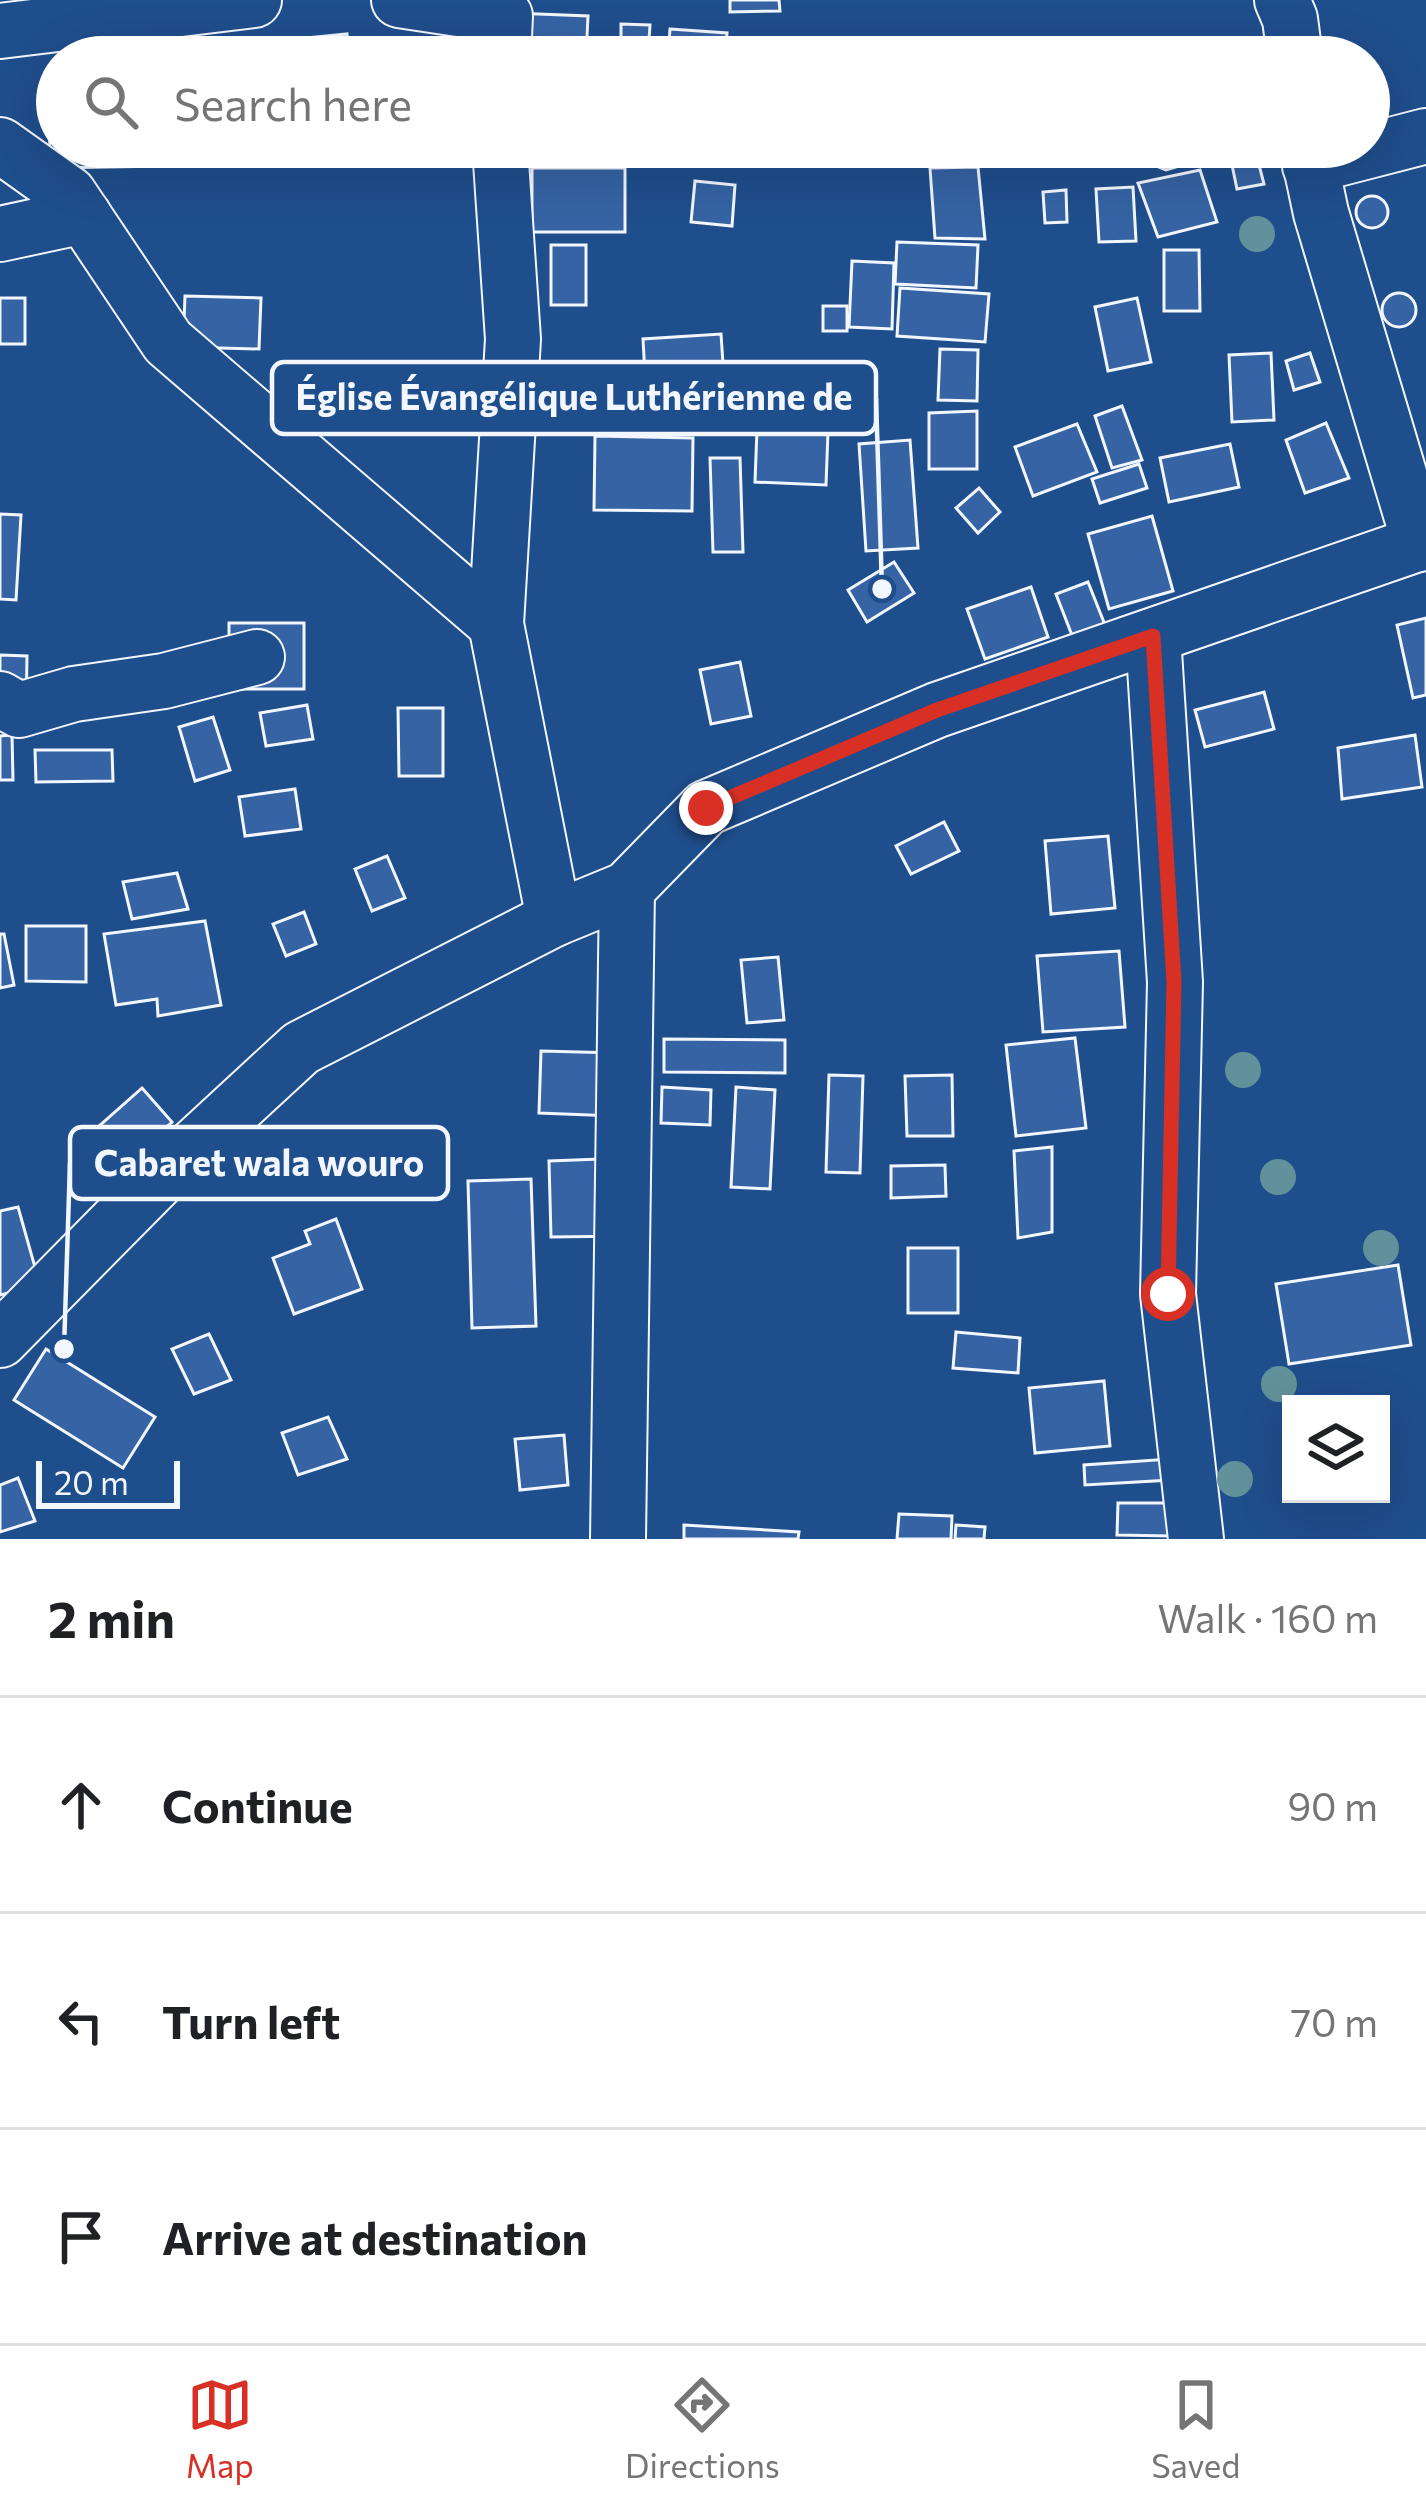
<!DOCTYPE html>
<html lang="en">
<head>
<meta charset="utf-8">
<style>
	:root { --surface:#fff; --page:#f2f2f2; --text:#202124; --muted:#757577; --line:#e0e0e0; --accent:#d93025 }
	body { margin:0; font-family:Commissioner,sans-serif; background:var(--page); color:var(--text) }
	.controls { position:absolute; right:36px; bottom:36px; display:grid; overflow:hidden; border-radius:0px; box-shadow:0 12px 48px #0002 }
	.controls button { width:108px; height:108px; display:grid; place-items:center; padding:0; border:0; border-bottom:3px solid var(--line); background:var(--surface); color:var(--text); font:60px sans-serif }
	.scale { position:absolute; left:36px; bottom:30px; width:144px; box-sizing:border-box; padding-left:12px; border:6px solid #f2f6ff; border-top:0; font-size:33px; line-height:42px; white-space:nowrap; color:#f2f6ff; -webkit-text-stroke:9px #1f4e8c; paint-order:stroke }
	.stop { position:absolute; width:36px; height:36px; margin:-27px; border:9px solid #d93025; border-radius:50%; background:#fff }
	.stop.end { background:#d93025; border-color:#fff; box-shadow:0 3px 12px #0008 }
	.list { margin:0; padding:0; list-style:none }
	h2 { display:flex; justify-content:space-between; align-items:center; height:156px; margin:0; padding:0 48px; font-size:51px }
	h2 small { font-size:39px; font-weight:400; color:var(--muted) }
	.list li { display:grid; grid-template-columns:78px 1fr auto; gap:36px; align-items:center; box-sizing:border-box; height:216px; padding:0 48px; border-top:3px solid var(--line) }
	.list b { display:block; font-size:45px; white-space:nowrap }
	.list em { font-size:39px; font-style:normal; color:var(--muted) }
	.icon { flex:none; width:66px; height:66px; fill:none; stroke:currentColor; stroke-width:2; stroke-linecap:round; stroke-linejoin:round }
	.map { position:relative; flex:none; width:1426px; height:1539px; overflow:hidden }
	.search { position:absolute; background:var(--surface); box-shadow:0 12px 48px #0002; left:36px; right:36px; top:36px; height:132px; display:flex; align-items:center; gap:30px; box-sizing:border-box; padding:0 42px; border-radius:66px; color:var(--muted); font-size:45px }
	.sheet { height:804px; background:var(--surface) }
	nav { display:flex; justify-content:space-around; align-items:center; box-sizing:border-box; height:168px; border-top:3px solid var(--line); background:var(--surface); font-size:33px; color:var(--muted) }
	nav a { display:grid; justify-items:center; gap:6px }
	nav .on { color:var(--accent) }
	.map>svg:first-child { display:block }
	.building { fill:#3563a3; stroke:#f2f6ff; stroke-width:3 }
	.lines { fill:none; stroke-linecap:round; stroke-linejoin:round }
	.minor-casing { stroke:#f2f6ff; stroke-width:58 }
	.minor { stroke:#1f4e8c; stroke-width:54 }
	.tree { fill:#61919a }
	.route { stroke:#d93025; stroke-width:15 }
	.leader { fill:none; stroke:#f2f6ff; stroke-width:4.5 }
	.callout-dot { fill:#f2f6ff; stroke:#1f4e8c; stroke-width:4.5 }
	.callout { fill:#1f4e8c; stroke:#f2f6ff; stroke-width:4.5 }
	.callout-label { font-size:36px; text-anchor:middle; font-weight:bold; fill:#f2f6ff }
</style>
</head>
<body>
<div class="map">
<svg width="1426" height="1539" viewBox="0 0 1426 1539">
	<rect width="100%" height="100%" fill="#1f4e8c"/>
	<g class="building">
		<path d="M730 0H779L780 11 730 12Z"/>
		<path d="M513 13 588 16 586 57H511Z"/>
		<path d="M621 24 650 25 648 54 621 53Z"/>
		<path d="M670 29 727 33 725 57H668Z"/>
		<path d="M347 34 349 57H307L305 38Z"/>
		<path d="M49 82H57V147H166V166L50 168Z"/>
		<path d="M315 147H358L359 155 316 158Z"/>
		<path d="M611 147H732V162L611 164Z"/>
		<path d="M1011 147H1055L1053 159 1011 152Z"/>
		<path d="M1152 147H1183V159L1176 167 1166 170 1156 166Z"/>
		<path d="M1258 161 1264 184 1237 189 1232 165Z"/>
		<path d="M978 167 985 239 935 238 930 168Z"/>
		<rect x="532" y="168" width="93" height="64"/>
		<path d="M1200 170 1217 222 1158 237 1138 183Z"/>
		<path d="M695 181 735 185 732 226 691 222Z"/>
		<path d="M1133 187 1136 241 1099 242 1096 189Z"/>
		<path d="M1066 190 1067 222 1045 223 1043 192Z"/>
		<circle cx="1372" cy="212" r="16"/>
		<path d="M897 242 978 245 976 288 895 284Z"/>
		<rect x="551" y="245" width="35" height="60"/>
		<path d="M1164 250H1199L1200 311H1164Z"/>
		<path d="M852 261 894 263 892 329 849 327Z"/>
		<path d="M900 288 989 294 985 342 897 336Z"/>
		<circle cx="1399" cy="310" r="17"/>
		<path d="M185 296 261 298 259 349 183 347Z"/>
		<rect x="0" y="298" width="25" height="46"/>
		<path d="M1137 298 1151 362 1108 371 1095 307Z"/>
		<rect x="823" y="306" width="24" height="25"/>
		<path d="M721 334 726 408 647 413 643 339Z"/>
		<path d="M940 349 978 350 977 401 938 400Z"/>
		<path d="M1271 353 1274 420 1232 422 1229 355Z"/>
		<path d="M1310 353 1320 382 1294 390 1286 361Z"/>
		<path d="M1122 406 1142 460 1112 468 1095 416Z"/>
		<path d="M977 411V469H929V413Z"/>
		<path d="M1326 423 1349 478 1305 493 1286 440Z"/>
		<path d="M1077 424 1097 472 1033 496 1015 447Z"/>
		<path d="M757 429 828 432 826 485 755 482Z"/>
		<path d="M595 436 693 438 692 511 594 510Z"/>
		<path d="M910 440 918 548 866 551 859 444Z"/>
		<path d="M1230 444 1239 487 1169 502 1160 458Z"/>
		<path d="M710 458H740L743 552H713Z"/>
		<path d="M1139 464 1147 488 1100 503 1092 479Z"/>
		<path d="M979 488 1000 512 978 533 956 508Z"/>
		<path d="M0 514 21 515 16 600 0 599Z"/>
		<path d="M1152 516 1173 591 1109 609 1088 534Z"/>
		<path d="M894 562 914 593 867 622 848 590Z"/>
		<path d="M1088 582 1107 630 1075 643 1056 594Z"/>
		<path d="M1031 587 1048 637 985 659 967 609Z"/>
		<path d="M1426 618V695L1413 698 1397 625Z"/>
		<rect x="229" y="623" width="75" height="66"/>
		<path d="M0 655 27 656 26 713H0Z"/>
		<path d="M740 662 751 716 711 724 700 670Z"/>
		<path d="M1264 692 1274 729 1205 747 1195 710Z"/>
		<path d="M307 705 313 739 266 746 260 713Z"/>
		<path d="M398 708H443V776H399Z"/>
		<path d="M213 717 230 770 195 781 179 727Z"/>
		<path d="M12 735 13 780H0V736Z"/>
		<path d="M1415 735 1422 787 1342 799 1338 748Z"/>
		<path d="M35 750H112L113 781 36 782Z"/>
		<path d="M295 789 301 829 245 836 239 797Z"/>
		<path d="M944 822 959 851 911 874 896 846Z"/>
		<path d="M1108 836 1115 908 1051 914 1045 841Z"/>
		<path d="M387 856 405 898 372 911 355 869Z"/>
		<path d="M177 873 188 909 132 919 123 882Z"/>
		<path d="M304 912 316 944 286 956 273 924Z"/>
		<path d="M205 921 221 1005 158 1016 157 999 116 1005 104 934Z"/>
		<path d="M26 926H86V982L26 981Z"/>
		<path d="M0 934H4L14 985 0 988Z"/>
		<path d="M1119 951 1125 1027 1043 1032 1037 956Z"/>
		<path d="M778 957 784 1020 747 1023 741 960Z"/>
		<path d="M1075 1038 1086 1128 1016 1136 1006 1045Z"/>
		<path d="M664 1039 785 1040V1073L664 1072Z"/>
		<path d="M541 1051 617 1053 615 1116 539 1113Z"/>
		<path d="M829 1075 863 1076 860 1173 826 1172Z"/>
		<path d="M952 1075 953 1136H907L905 1076Z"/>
		<path d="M662 1087 711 1090 710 1125 661 1123Z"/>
		<path d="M736 1087 775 1090 770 1189 731 1187Z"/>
		<path d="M142 1088 172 1122 127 1162 97 1128Z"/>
		<path d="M1052 1147V1232L1018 1238 1014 1151Z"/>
		<path d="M627 1158 629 1236 551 1237 549 1161Z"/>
		<path d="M945 1165 946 1196 891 1198V1166Z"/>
		<path d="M531 1179 536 1326 472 1328 468 1181Z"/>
		<path d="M18 1207 40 1285 0 1295V1211Z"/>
		<path d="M336 1219 362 1289 294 1314 273 1258 310 1244 305 1231Z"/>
		<rect x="908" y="1248" width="50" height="65"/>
		<path d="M1398 1265 1411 1345 1289 1364 1276 1284Z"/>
		<path d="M956 1332 1020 1338 1018 1373 953 1368Z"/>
		<path d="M209 1334 231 1380 194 1394 172 1349Z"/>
		<path d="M46 1349 155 1417 123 1468 14 1400Z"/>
		<path d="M1104 1381 1110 1446 1035 1453 1029 1388Z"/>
		<path d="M328 1417 347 1459 298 1475 282 1433Z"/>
		<path d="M564 1435 568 1485 520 1490 515 1439Z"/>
		<path d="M1170 1459 1171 1480 1085 1485 1084 1465Z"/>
		<path d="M18 1478 35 1521 0 1532V1485Z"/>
		<path d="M1118 1503H1171V1536L1117 1535Z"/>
		<path d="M899 1514 952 1516 951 1539H897Z"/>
		<path d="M684 1525 799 1532 798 1539H684Z"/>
		<path d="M956 1525 985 1527 984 1539H955Z"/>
	</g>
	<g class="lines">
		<defs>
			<g id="minor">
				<path d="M399 0 505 16 503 57"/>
				<path d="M1282 0 1290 19 1295 57"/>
				<path d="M0 31 254 0"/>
				<path d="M0 145 69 194 168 342 496 624"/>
				<path d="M500 147 513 339 496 624 554 919"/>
				<path d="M1307 147 1321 213 1420 544"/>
				<path d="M1310 166 1426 136"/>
				<path d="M0 234 84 216"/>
				<path d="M1153 636 1175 982 1168 1294 1196 1539"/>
				<path d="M0 699 19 710 74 694 164 681 257 657"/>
				<path d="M0 1340 159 1179 301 1048 554 919 627 889 706 808 937 710 1426 541"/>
				<path d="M618 1539 627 889"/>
			</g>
		</defs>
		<use href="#minor" class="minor-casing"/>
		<use href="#minor" class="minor"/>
	</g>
	<g class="tree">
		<circle cx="1257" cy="234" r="18"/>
		<circle cx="1243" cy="1070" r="18"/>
		<circle cx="1278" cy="1177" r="18"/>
		<circle cx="1381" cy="1248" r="18"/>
		<circle cx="1279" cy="1384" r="18"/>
		<circle cx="1235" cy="1479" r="18"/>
	</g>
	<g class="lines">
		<path class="route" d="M706 808 937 710 1153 636 1174 982 1168 1294"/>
	</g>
	<path class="leader" d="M882 589L876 398M64 1349L70 1163"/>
	<g class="callout-dot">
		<circle cx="882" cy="589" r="12"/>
		<circle cx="64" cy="1349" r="12"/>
	</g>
	<g class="callout">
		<rect x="272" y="362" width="604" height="72" rx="12"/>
		<rect x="70" y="1127" width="378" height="72" rx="12"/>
	</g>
	<g class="callout-label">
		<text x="574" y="410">Église Évangélique Luthérienne de</text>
		<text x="259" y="1176">Cabaret wala wouro</text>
	</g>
</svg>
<div class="controls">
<button><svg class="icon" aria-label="layers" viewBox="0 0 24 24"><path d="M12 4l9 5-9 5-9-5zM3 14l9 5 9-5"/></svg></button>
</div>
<div class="scale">20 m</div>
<div class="stop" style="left:1168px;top:1294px"></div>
<div class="stop end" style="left:706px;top:808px"></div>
<div class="search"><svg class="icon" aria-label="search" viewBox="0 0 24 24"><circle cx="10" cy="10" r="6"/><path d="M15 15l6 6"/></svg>Search here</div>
</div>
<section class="sheet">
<h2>2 min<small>Walk · 160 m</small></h2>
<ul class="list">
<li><svg class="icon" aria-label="ahead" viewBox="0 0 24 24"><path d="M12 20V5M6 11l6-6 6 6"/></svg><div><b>Continue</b></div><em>90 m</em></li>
<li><svg class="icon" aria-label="left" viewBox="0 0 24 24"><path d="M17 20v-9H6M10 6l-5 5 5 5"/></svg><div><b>Turn left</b></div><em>70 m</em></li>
<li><svg class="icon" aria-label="arrive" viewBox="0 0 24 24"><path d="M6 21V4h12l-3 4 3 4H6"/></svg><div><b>Arrive at destination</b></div></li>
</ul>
</section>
<nav>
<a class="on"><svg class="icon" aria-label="map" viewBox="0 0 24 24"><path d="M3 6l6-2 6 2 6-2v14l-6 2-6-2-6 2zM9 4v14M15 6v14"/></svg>Map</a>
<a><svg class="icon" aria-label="directions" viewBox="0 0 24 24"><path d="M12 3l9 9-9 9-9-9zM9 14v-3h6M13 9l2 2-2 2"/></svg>Directions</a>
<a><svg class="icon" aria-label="saved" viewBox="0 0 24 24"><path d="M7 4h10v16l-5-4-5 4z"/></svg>Saved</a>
</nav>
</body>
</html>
